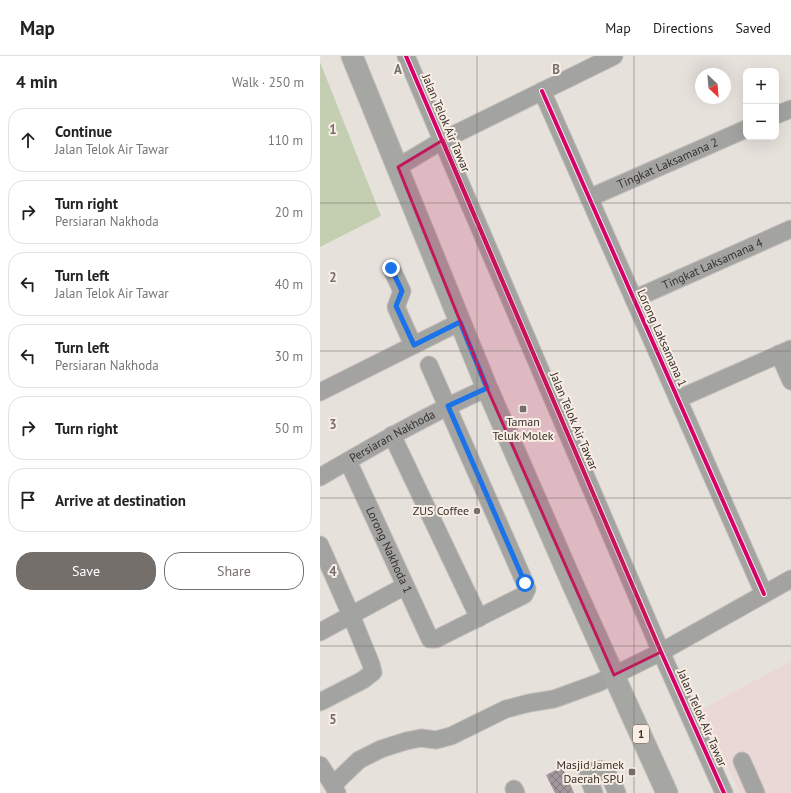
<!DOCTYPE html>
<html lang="en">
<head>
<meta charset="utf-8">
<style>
	:root { --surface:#fff; --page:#f6f6f6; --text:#222; --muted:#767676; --line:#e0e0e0; --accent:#756f6c }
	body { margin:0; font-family:"PT Sans",sans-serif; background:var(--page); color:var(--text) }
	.controls { position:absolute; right:12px; top:12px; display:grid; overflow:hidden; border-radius:8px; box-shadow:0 4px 16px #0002 }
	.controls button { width:36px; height:36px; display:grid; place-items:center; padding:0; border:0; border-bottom:1px solid var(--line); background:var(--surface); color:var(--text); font:20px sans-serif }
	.compass { position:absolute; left:375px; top:12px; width:36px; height:36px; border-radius:50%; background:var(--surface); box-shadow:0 4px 16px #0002; rotate:154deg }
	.stop { position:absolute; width:12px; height:12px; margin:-9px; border:3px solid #1a73e8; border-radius:50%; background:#fff }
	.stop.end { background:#1a73e8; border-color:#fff; box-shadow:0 1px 4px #0008 }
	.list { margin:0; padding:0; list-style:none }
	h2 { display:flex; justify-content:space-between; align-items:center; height:52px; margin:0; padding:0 16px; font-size:17px }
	h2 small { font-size:13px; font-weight:400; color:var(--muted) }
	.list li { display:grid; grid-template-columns:26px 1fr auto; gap:12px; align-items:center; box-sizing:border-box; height:64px; margin:0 8px 8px; padding:0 8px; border:1px solid var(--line); border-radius:16px }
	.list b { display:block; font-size:15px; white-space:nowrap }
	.list p { margin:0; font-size:13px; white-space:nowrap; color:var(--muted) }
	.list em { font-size:13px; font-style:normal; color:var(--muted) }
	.actions { display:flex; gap:8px; padding:12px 16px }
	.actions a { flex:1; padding:9px 0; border:1px solid var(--accent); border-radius:16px; text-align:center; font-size:14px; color:var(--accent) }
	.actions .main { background:var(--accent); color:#fff }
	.icon { flex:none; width:22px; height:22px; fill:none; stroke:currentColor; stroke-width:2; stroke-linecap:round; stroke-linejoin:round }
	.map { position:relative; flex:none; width:471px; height:737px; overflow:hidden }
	header { display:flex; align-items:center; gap:24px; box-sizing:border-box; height:56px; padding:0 20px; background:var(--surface); border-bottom:1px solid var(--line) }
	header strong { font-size:19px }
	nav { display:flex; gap:22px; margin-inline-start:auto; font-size:14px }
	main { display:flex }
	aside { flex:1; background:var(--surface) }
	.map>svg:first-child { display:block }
	.education { fill:#ead8d6 }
	.green { fill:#c4ceb0 }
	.building { fill:url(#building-cross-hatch) }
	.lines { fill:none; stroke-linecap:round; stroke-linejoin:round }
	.minor-casing { stroke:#c3beba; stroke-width:19 }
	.major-casing { stroke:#c3beba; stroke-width:23 }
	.minor { stroke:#a3a4a2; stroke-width:17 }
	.major { stroke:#a6a6a3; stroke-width:21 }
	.cycleway-casing { stroke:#f9ede4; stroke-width:6 }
	.cycleway { stroke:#d6006c; stroke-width:4 }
	.route { stroke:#1a73e8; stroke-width:5 }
	.marked { fill:#c2185b; fill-opacity:0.2; stroke:#c2185b; stroke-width:3; stroke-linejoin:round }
	.grid { fill:none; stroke:#756f6c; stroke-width:1; stroke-opacity:0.55 }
	.poi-dot { fill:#756f6c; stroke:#f9ede4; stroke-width:1.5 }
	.labels { text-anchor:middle; stroke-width:4; stroke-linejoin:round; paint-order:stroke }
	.shield { fill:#f9ede4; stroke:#716a65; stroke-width:1 }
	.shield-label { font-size:11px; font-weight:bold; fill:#37322f }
	.street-label { font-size:12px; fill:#37322f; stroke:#f9ede4 }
	.poi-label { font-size:12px; fill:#37322f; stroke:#f9ede4; text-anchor:end }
	.grid-label { font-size:13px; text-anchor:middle; font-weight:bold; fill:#756f6c; stroke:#f9ede4; stroke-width:4; stroke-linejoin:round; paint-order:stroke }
</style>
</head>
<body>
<header>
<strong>Map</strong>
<nav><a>Map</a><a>Directions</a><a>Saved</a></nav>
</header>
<main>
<aside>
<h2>4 min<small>Walk · 250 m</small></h2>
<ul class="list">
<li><svg class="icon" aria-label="ahead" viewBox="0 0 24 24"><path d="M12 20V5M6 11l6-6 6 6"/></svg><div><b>Continue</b><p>Jalan Telok Air Tawar</p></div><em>110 m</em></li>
<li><svg class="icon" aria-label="right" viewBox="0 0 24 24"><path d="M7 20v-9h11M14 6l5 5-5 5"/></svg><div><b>Turn right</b><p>Persiaran Nakhoda</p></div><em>20 m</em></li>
<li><svg class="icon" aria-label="left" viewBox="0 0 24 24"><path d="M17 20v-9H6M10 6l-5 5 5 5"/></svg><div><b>Turn left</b><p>Jalan Telok Air Tawar</p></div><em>40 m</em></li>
<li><svg class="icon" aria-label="left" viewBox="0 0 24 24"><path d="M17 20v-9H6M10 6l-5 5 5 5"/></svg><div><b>Turn left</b><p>Persiaran Nakhoda</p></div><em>30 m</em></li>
<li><svg class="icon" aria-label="right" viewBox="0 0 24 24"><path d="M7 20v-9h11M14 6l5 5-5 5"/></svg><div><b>Turn right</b></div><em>50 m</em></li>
<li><svg class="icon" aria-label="arrive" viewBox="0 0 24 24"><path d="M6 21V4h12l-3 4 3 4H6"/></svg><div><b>Arrive at destination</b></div></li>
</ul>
<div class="actions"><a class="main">Save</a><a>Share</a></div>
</aside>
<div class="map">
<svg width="471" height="737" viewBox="0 0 471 737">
	<defs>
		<pattern id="building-cross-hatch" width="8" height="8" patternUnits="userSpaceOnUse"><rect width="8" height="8" fill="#a2979c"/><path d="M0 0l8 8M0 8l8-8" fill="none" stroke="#857c80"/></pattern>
	</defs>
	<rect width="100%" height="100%" fill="#e7e1dc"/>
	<path class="education" d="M471 605V737H420L381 654Z"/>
	<path class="green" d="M0 6 61 160 0 191Z"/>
	<path class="building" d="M242 711 254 737H235L226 719Z"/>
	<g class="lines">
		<defs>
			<g id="minor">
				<path d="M86 0 341 596 404 737"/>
				<path d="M222 35 444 538"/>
				<path d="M456 59 471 53"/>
				<path d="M78 111 123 84 294 0"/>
				<path id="s1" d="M269 142 426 73"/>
				<path d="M71 212 82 235 76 251 93 289"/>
				<path id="s2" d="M314 243 471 173"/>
				<path d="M459 298 471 325"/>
				<path d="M0 336 140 266"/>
				<path d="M358 343 471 293"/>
				<path d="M72 379 159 562"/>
				<path id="s3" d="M28 405 110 583H116L204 539 207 533 205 527 109 309"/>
				<path id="s4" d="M0 421C55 389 109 358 167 332"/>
				<path d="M0 489 31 559 51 608 53 616 43 624 0 646"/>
				<path d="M0 576 85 530"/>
				<path d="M422 705 436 737"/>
				<path d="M0 709 13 729 17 737"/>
				<path d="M13 729 39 704 61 693 86 685 101 682 116 684 131 680 186 653 209 647 234 643 278 627 341 596 471 523"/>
				<path d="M194 733 196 737"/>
				<path d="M274 737 268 720C285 703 291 723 297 737"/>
			</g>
			<path id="major" d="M32 0 167 332 253 529 347 737"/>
		</defs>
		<use href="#minor" class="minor-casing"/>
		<use href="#major" class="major-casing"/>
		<use href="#minor" class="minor"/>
		<use href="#major" class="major"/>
		<defs>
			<g id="cycleway">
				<path d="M86 0 341 596 404 737"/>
				<path d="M222 35 444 538"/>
			</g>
		</defs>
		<use href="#cycleway" class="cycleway-casing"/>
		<use href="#cycleway" class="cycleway"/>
	</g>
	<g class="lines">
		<path class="route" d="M71 212 82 235 76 250 94 289 140 266 167 332 128 350 205 527"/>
	</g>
	<path class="marked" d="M123 84 341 596 294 619 167 332 78 111Z"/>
	<path class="grid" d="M157 0V737M314 0V737M0 147H471M0 295H471M0 442H471M0 590H471"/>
	<g class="poi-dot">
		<rect x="199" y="349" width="8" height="8" rx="2"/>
		<circle cx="157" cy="455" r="4"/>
		<rect x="308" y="712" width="8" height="8" rx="2"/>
	</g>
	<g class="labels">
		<rect class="shield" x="313" y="669" width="16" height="18" rx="3"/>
		<g class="shield-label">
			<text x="321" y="682">1</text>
		</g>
		<g class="street-label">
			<text transform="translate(126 67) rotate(67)" y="4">Jalan Telok Air Tawar</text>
			<text dy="4" stroke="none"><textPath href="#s1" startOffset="86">Tingkat Laksamana 2</textPath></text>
			<text dy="4" stroke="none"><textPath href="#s2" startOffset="86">Tingkat Laksamana 4</textPath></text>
			<text transform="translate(342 282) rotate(66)" y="4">Lorong Laksamana 1</text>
			<text transform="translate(254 365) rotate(67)" y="4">Jalan Telok Air Tawar</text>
			<text dy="4" stroke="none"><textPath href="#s4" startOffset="83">Persiaran Nakhoda</textPath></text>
			<text dy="4" stroke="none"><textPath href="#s3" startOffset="98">Lorong Nakhoda 1</textPath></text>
			<text transform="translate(382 662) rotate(66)" y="4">Jalan Telok Air Tawar</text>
		</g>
		<g class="poi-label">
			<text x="203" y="370" text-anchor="middle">Taman<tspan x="203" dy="14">Teluk Molek</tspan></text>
			<text x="149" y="459">ZUS Coffee</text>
			<text x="304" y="713">Masjid Jamek<tspan x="304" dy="14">Daerah SPU</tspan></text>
		</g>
	</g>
	<g class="grid-label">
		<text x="78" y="18">A</text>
		<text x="236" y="18">B</text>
		<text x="13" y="78">1</text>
		<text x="13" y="226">2</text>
		<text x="13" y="373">3</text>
		<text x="13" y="520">4</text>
		<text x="13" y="668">5</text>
	</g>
</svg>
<div class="controls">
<button>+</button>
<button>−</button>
</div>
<svg class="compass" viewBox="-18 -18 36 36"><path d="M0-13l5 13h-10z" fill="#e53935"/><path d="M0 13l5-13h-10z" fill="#767676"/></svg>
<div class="stop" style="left:205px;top:527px"></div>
<div class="stop end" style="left:71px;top:212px"></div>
</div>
</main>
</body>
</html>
